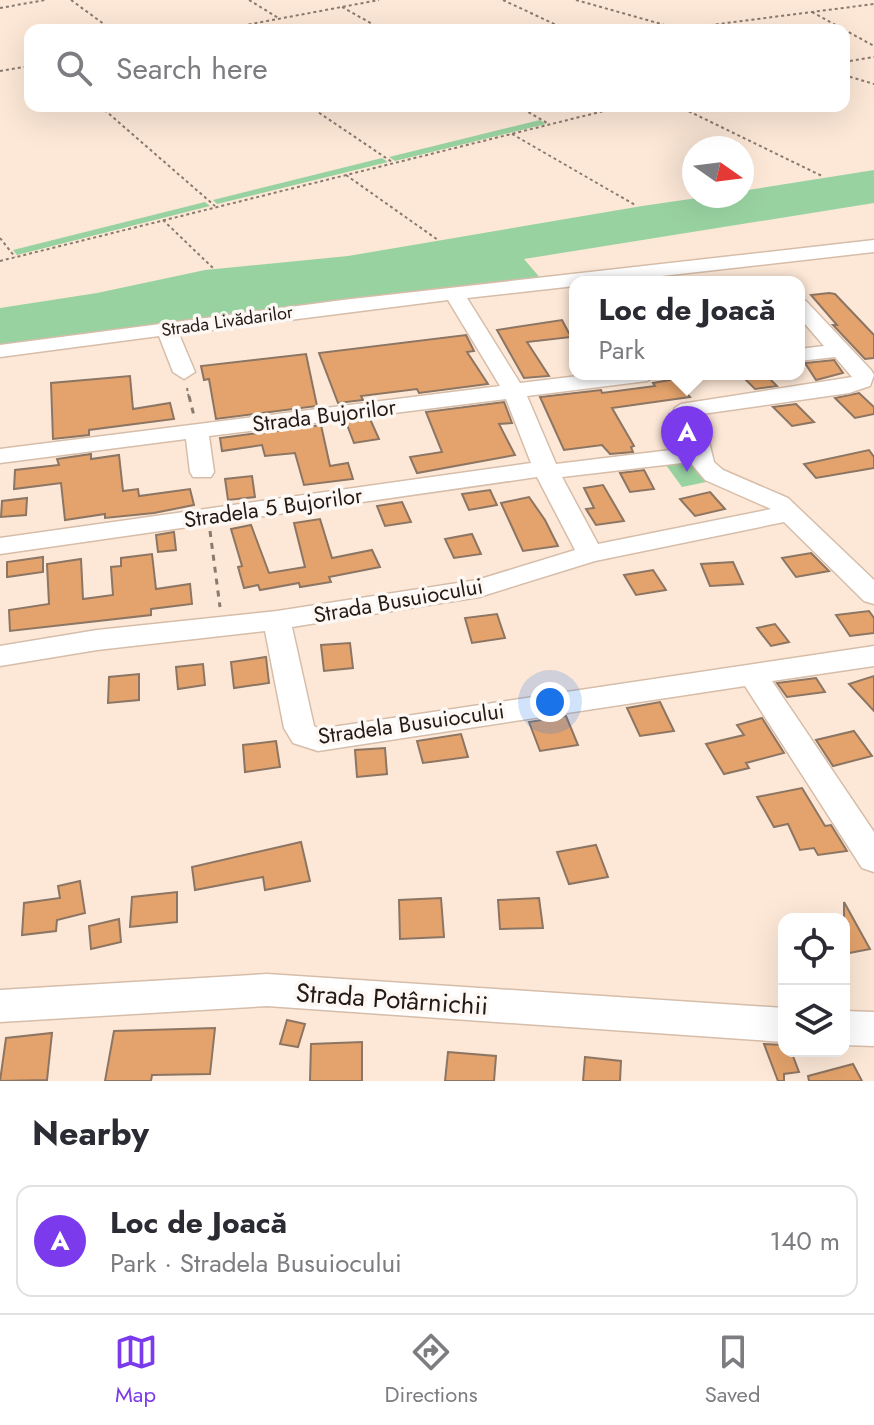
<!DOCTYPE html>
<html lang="en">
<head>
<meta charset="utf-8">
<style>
	:root { --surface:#fff; --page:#f7f7f7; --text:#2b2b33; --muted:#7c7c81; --line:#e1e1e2; --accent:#7c3aed }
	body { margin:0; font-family:Jost,sans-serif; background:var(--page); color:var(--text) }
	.controls { position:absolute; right:24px; bottom:24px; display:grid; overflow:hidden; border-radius:16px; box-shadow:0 8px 32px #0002 }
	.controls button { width:72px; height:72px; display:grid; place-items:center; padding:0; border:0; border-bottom:2px solid var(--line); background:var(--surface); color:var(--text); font:40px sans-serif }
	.compass { position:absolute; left:682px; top:136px; width:72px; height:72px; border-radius:50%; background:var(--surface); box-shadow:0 8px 32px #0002; rotate:104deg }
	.you { position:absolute; left:550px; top:702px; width:28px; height:28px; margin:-20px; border:6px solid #fff; border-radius:50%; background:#1a73e8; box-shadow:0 0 0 12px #1a73e833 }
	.badge { display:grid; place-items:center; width:52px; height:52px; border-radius:50%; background:var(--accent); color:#fff; font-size:26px; font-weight:700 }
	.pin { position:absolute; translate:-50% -66px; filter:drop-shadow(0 2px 4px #0008) }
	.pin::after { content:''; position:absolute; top:42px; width:28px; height:24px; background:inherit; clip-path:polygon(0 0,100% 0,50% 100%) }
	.popup { position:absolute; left:569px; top:276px; width:236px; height:104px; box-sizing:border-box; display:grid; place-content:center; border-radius:16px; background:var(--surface); filter:drop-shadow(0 2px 6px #0005); font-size:26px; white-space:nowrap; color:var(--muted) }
	.popup b { font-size:30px; color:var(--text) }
	.popup::after { content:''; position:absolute; left:50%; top:100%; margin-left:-16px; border:16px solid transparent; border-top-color:var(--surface) }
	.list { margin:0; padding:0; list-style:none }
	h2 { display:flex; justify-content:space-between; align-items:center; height:104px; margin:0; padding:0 32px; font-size:34px }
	h2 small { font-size:26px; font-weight:400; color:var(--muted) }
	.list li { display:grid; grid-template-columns:52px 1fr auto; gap:24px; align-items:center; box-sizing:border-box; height:112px; margin:0 16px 16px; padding:0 16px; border:2px solid var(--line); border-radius:16px }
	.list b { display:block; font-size:30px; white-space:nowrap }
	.list p { margin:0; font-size:26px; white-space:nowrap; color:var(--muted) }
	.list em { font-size:26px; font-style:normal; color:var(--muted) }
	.icon { flex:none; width:44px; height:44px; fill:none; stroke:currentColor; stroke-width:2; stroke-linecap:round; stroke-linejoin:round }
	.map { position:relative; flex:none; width:874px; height:1081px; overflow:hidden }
	.search { position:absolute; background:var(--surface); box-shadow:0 8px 32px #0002; left:24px; right:24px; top:24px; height:88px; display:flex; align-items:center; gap:20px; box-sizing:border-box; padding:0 28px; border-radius:16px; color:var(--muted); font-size:30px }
	.sheet { height:232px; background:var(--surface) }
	nav { display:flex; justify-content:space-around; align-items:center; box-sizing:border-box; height:112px; border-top:2px solid var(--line); background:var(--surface); font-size:22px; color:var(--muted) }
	nav a { display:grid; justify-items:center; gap:4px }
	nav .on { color:var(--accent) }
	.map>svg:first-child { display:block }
	.green { fill:#99d2a1 }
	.building { fill:#e4a36c; stroke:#8c7563; stroke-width:2 }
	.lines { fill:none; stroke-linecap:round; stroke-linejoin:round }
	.minor-casing { stroke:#d6bda9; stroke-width:3 }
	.path-far1 { stroke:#897a6e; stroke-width:2; stroke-dasharray:3 3; stroke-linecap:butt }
	.path { stroke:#897a6e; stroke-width:3; stroke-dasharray:6 6; stroke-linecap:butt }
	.minor { fill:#fff; fill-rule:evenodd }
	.labels { text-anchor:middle; stroke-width:7; stroke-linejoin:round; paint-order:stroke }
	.far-street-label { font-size:18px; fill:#231a13; stroke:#fdf8f4 }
	.street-label { font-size:22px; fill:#231a13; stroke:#fdf8f4 }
	.near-street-label { font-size:26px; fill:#231a13; stroke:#fdf8f4 }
</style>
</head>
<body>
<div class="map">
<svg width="874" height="1081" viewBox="0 0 874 1081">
	<rect width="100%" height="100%" fill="#fde8d7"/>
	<g class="green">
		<path d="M540 120 546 124 395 161 389 157Z"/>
		<path d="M382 158 388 162 217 204 213 200Z"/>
		<path d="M874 170V203L524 259 542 280 0 347V308L97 293 205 270 348 256 642 206 711 196H742V191Z"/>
		<path d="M205 202 210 206 17 255 13 250Z"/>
		<path d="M663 461H692L711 481 682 487Z"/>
	</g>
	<g class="building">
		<path d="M829 293 835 294 874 335V358L865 359 833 325H837L811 295Z"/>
		<path d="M562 320 571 337 527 342 549 376 524 378 497 330Z"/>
		<path d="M466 335 474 351 467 352 488 384 419 393 417 389 361 396 363 400 338 403 319 353Z"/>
		<path d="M306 354 317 406 216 419 209 379 204 380 201 366Z"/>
		<path d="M834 360 843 373 816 380 805 363Z"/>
		<path d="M740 374H765L777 386 755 389Z"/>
		<path d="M130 376 133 409 170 403 174 419 89 430V435L53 439 51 383Z"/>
		<path d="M675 379 690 397 612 408 634 446 631 447 633 452 610 454 602 445 564 450 540 397 601 390 602 393 655 386 653 383Z"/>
		<path d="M859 393 874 407V414L855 418 835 398Z"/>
		<path d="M504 402 512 423 499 424 515 455 417 473 410 457 442 452 426 412Z"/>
		<path d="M796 404 814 422 792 426 773 407Z"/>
		<path d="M370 419 379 439 354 443 346 422Z"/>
		<path d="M321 425 330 466 348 463 353 479 304 485 295 453 265 456 262 445 222 451 220 438Z"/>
		<path d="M869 450 874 457V468L816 478 804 464Z"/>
		<path d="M91 454V459L119 455 123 491 138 489 139 496 190 489 194 505 154 513 105 518V514L65 520 61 483 14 489 15 470 59 465 57 459Z"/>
		<path d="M644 470 654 489 630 492 620 473Z"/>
		<path d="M252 476 255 497 228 500 225 479Z"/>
		<path d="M603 485 624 521 596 525 586 509 594 508 584 488Z"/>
		<path d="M490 490 497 505 469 510 462 494Z"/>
		<path d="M710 492 725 509 695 516 680 499Z"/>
		<path d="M529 497 545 520 558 546 523 551 501 503Z"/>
		<path d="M27 498 26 515 1 517 2 501Z"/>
		<path d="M402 502 411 522 385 526 377 506Z"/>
		<path d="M320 519 332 558 372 550 380 567 329 577 331 582 300 587 299 583 260 590 258 585 244 588 238 567 242 566 231 529 251 525 269 573 305 567 294 523Z"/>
		<path d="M174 532 176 550 158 552 156 535Z"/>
		<path d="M472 534 481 554 454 558 445 539Z"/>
		<path d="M811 553 829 571 796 577 782 558Z"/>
		<path d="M152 554 156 589 190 584 192 604 151 609V615L10 631 9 610 49 604 47 564 81 559 83 599 113 595 111 567 121 566V558Z"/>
		<path d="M43 557V572L7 577V562Z"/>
		<path d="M733 562 743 584 710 586 701 564Z"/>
		<path d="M653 570 666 590 636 595 624 575Z"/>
		<path d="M869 611 874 618V633L850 636 836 615Z"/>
		<path d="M497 614 505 638 472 643 465 618Z"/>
		<path d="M775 624 789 642 771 646 757 628Z"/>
		<path d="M350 643 353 668 324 671 321 645Z"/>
		<path d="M266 657 269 683 234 688 231 662Z"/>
		<path d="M203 664 205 685 178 689 176 667Z"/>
		<path d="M139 674V700L108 703 109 677Z"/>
		<path d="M874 676V711L849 684Z"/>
		<path d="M816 678 825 692 787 697 777 683Z"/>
		<path d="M660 702 674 731 640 736 627 708Z"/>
		<path d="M566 716 578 745 540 751 529 722Z"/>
		<path d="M762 718 784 753 746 763 749 768 724 774 706 744 744 735 737 725Z"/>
		<path d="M854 731 872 756 833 766 816 740Z"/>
		<path d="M461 734 468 757 423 763 417 741Z"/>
		<path d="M276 741 280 767 245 772 243 745Z"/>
		<path d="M385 748 387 774 357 777 355 750Z"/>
		<path d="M802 788 825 826 831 825 847 851 818 855 814 848 800 850 788 824 774 827 757 797Z"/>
		<path d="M301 842 310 881 265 890 263 877 195 890 192 867Z"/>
		<path d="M596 845 608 877 569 884 557 852Z"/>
		<path d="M80 881 85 913 57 920 56 931 22 935 24 903 60 898 58 886Z"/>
		<path d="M177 892V922L130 927 132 897Z"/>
		<path d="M441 898 444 937 400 939 399 900Z"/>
		<path d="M539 898 543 928 500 929 498 900Z"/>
		<path d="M844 902 870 949 844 954Z"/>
		<path d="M119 919 121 942 91 949 89 926Z"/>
		<path d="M287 1020 305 1024 298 1047 280 1044Z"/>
		<path d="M215 1028 210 1074 152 1075 151 1081H105L114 1031Z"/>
		<path d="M52 1033 47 1080 0 1081 6 1038Z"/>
		<path d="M362 1042V1081H310L311 1044Z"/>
		<path d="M764 1044 784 1045V1051H791L799 1072 784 1074V1081H778Z"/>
		<path d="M448 1052 496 1056 494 1081H445Z"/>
		<path d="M585 1057 621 1061 620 1081H583Z"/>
		<path d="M853 1064 862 1081H809L808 1076Z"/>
	</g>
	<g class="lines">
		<defs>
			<g id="minor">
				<path d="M874 240V252L608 282H575V286L467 298 520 383 595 374H658L647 381 527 396 556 464 687 448 670 418 675 408 681 404 852 377 835 357 799 361V349L824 346 799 317V299L806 301 871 370 874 375 870 386 849 393 695 415 694 418 709 442 714 462 723 470 788 498 874 580V604L864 601 784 522 595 561 479 597 292 627 314 726 319 729 874 646V666L772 681 874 832V872L862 868 745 686 318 751 293 743 284 728 265 631 97 650 0 666V646L97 630 277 611 477 580 575 550 537 477 0 554V538L531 463 506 399 209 436 214 472 211 477H193L190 472 186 439 0 463V449L500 386 448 300 179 334 195 372 184 379 173 372 159 336 0 357V345L343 300ZM690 462 705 480 771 509 598 544 562 477Z"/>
				<path d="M267 974 784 1008V1042L267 1006 0 1022V990Z"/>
				<path d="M844 1011 874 1012V1046L844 1045Z"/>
			</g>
		</defs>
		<use href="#minor" class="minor-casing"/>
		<g class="path-far1">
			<path d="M71 0 112 30"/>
			<path d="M249 0 280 19"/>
			<path d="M503 0 567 30"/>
			<path d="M576 0 679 29"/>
			<path d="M342 7 383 30"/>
			<path d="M0 8 45 0"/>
			<path d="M812 12 874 46"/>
			<path d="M680 29 874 4"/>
			<path d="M219 30 379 0"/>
			<path d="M844 62 874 57"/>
			<path d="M0 71 30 66"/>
			<path d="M844 75 874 84"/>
			<path d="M100 106 215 206"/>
			<path d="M309 106 392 162"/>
			<path d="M518 106 549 124"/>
			<path d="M678 106 822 176"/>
			<path d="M512 134 635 205"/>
			<path d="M346 175 438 240"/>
			<path d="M163 220 214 269"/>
			<path d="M0 238 15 257"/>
			<path d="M0 261 624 106"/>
			<path d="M187 388 189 398"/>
		</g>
		<g class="path">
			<path d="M189 396 194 416"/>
			<path d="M210 531 220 607"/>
		</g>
		<use href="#minor" class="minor"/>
	</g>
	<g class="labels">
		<g class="far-street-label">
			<text transform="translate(227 321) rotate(-8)" y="6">Strada Livădarilor</text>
		</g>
		<g class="street-label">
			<text transform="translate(324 415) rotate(-7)" y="8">Strada Bujorilor</text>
			<text transform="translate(273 507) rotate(-8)" y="8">Stradela 5 Bujorilor</text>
			<text transform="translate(398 600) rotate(-10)" y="8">Strada Busuiocului</text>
			<text transform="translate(411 723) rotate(-8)" y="8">Stradela Busuiocului</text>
		</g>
		<g class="near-street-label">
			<text transform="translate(392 999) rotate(4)" y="9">Strada Potârnichii</text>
		</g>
	</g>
</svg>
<div class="controls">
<button><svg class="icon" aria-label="locate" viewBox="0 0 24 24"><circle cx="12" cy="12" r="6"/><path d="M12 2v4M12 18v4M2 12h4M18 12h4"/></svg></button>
<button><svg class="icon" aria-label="layers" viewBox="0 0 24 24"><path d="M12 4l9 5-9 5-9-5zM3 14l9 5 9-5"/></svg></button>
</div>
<svg class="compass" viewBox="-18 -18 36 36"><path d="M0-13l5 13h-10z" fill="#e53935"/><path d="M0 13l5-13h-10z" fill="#7c7c81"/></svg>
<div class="you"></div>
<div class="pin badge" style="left:687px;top:472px">A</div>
<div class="popup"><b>Loc de Joacă</b>Park</div>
<div class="search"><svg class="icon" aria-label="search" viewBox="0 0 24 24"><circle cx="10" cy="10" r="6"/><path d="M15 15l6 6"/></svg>Search here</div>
</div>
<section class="sheet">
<h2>Nearby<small></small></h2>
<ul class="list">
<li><span class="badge">A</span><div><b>Loc de Joacă</b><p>Park · Stradela Busuiocului</p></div><em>140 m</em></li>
</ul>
</section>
<nav>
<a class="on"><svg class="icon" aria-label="map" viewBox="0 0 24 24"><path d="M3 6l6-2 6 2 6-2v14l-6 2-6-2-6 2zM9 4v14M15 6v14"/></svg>Map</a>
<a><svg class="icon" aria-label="directions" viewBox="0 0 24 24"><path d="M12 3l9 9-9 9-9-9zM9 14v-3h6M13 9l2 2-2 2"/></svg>Directions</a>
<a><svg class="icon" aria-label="saved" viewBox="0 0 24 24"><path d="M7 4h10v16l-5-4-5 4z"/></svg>Saved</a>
</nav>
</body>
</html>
